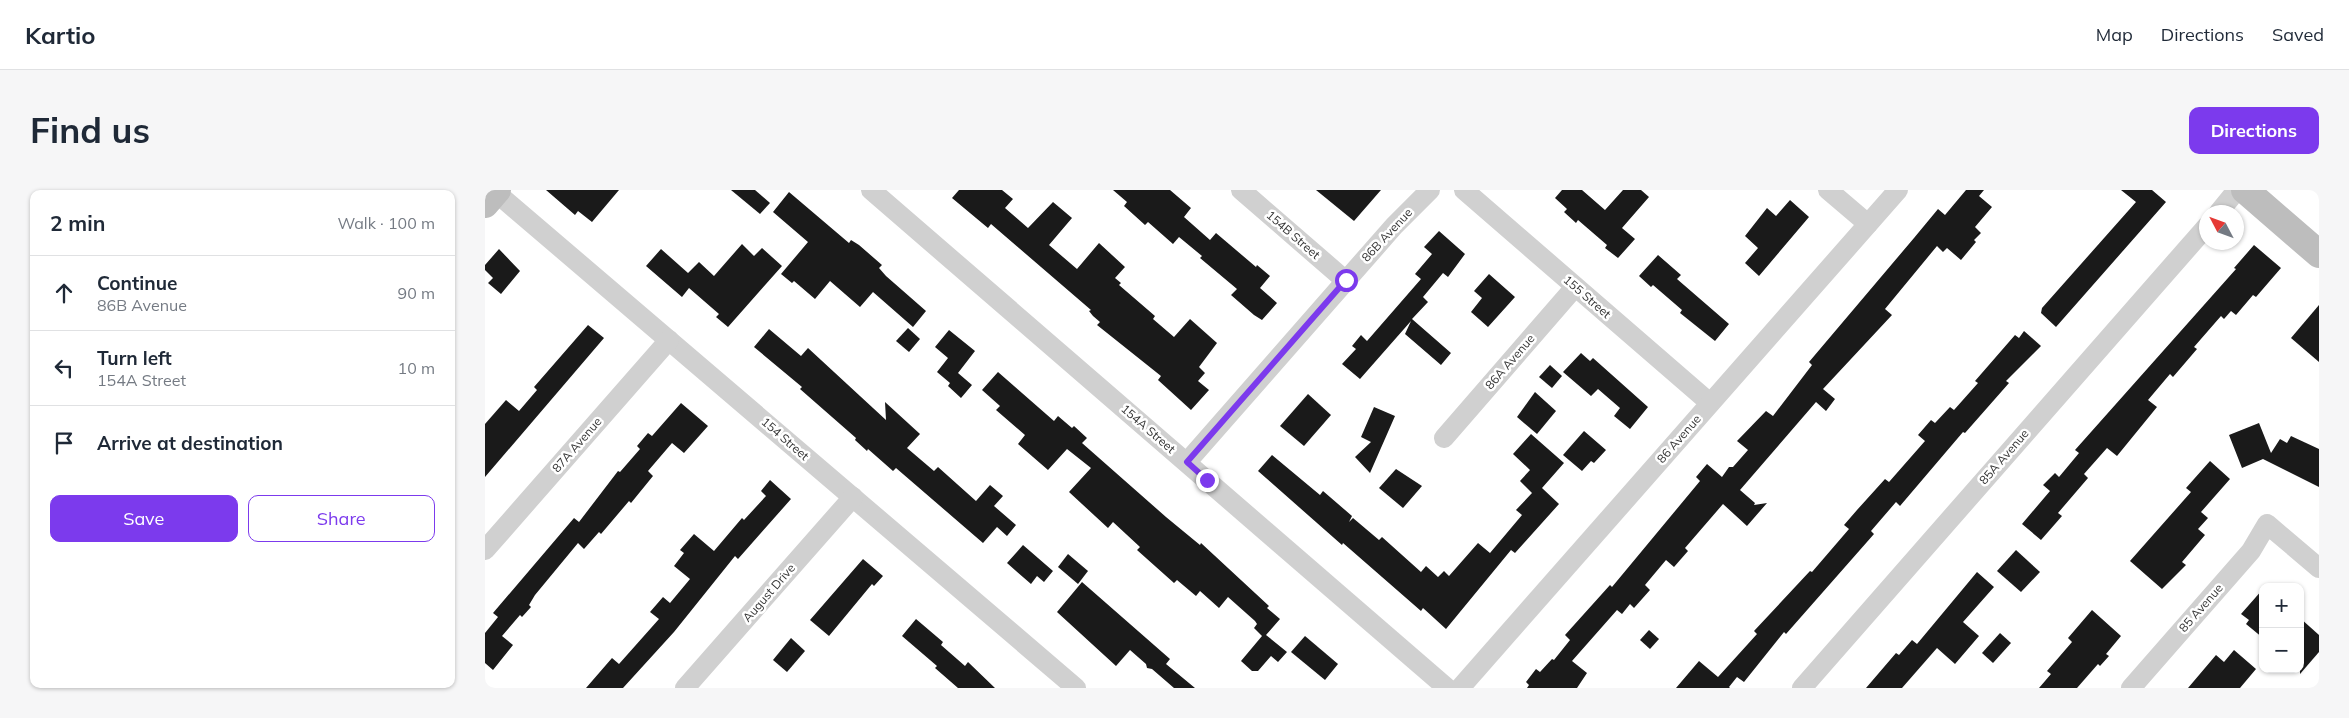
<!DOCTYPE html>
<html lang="en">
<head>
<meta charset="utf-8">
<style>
	:root { --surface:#fff; --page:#f6f6f7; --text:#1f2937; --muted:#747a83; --line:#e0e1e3; --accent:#7c3aed }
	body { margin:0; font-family:Mulish,sans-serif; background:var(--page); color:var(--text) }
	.controls { position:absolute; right:15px; bottom:15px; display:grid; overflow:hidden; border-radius:10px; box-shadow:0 1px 4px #0004 }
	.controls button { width:45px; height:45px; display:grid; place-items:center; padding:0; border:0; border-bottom:1px solid var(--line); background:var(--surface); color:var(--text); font:25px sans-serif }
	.compass { position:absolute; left:1714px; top:15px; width:45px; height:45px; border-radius:50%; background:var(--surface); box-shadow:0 1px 4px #0004; rotate:311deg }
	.stop { position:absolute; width:15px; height:15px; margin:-11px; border:4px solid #7c3aed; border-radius:50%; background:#fff }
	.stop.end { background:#7c3aed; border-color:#fff; box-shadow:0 1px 5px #0008 }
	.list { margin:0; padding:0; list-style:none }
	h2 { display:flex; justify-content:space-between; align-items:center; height:65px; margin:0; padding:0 20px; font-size:21px }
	h2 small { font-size:16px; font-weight:400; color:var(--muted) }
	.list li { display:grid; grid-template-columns:32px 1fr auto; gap:15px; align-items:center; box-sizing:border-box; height:75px; padding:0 20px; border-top:1px solid var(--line) }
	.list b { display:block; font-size:19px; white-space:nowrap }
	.list p { margin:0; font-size:16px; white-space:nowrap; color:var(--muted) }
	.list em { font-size:16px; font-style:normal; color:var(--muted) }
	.actions { display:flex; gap:10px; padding:15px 20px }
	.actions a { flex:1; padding:11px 0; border:1px solid var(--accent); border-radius:10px; text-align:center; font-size:18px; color:var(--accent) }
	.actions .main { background:var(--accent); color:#fff }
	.icon { flex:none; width:28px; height:28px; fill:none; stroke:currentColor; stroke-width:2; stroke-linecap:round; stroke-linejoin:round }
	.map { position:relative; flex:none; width:1834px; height:498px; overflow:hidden; border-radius:10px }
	header { display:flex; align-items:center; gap:30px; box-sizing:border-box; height:70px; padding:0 25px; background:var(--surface); border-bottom:1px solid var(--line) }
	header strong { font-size:24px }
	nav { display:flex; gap:28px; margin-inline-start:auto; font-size:18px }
	.intro { display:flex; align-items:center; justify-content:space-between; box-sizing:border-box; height:120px; padding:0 30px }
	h1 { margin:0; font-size:35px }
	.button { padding:12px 22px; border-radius:10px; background:var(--accent); color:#fff; font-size:18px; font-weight:700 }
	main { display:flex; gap:30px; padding:0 30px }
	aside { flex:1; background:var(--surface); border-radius:10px; box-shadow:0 1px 4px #0004 }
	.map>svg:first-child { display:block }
	.building { fill:#1a1a1a }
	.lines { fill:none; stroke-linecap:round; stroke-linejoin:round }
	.street { stroke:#d0d0d0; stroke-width:20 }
	.secondary { stroke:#bdbdbd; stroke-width:28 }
	.route { stroke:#7c3aed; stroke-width:6 }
	.labels { text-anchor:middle; stroke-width:5; stroke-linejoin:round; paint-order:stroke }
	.street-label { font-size:12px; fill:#333; stroke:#fff }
</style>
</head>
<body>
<header>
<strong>Kartio</strong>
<nav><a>Map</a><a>Directions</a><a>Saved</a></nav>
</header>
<div class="intro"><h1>Find us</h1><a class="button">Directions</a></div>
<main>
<aside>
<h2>2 min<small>Walk · 100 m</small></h2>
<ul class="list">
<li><svg class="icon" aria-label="ahead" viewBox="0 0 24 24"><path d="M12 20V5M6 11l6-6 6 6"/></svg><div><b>Continue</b><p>86B Avenue</p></div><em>90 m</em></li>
<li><svg class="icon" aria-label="left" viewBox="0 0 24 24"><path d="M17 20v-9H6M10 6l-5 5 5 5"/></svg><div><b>Turn left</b><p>154A Street</p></div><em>10 m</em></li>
<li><svg class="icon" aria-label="arrive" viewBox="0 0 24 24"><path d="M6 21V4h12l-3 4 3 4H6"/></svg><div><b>Arrive at destination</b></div></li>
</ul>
<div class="actions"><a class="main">Save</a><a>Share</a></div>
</aside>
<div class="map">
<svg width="1834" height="498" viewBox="0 0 1834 498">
	<rect width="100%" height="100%" fill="#fff"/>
	<g class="building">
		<path d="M61 0H134L107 32 93 21 90 25Z"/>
		<path d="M246 0H270L285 13 275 24Z"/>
		<path d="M474 0H517L528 9 520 18 543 38 568 12 587 28 564 55 592 79 614 53 640 77 630 88 636 93 634 95 670 126 668 129 689 147 705 129 732 153 714 177 720 183 713 191 724 200 706 220 673 190 676 186 612 135 615 132 608 126 604 121 606 120 506 34 503 38 467 8Z"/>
		<path d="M628 0H685L706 18 699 27 725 50 731 43 771 77 772 75 785 86 775 98 792 113 777 130 769 125 746 105 752 99 715 68 717 66 694 47 688 54 663 32 660 35 639 16 642 12Z"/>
		<path d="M831 0H896L869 31Z"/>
		<path d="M1077 0H1097L1120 20 1138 0H1156L1164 7 1137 38 1150 49 1133 68 1120 58 1122 55 1093 30 1091 33 1079 22 1082 19 1070 8Z"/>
		<path d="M1481 0H1499L1494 6 1507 17 1490 37 1496 43 1489 50 1491 52 1476 70 1462 58 1458 62 1452 56 1400 119 1407 125 1338 199 1350 209 1341 221 1331 212 1255 300 1270 313 1269 315 1282 313 1262 336 1238 314 1200 358 1203 361 1189 377 1181 370 1160 395 1165 400 1149 418 1145 414 1137 424 1132 420 1087 471 1102 483 1092 498H1042L1044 495 1041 492 1051 479 1055 482 1067 469 1069 470 1085 450 1080 445 1125 395 1127 397 1215 291 1211 287 1222 274 1237 287 1244 277H1248L1263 260 1252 251 1281 221 1288 226 1327 175 1324 172 1429 48 1453 19 1460 25Z"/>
		<path d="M1636 0H1667L1681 12 1571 137 1556 123 1557 118 1651 12Z"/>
		<path d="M304 2 364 53 366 50 374 55 397 75 394 78 401 86 441 121 428 137 388 102 375 117 345 91 330 109 309 91 307 93 296 84 323 52 288 22Z"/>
		<path d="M1305 10 1324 27 1274 86 1260 73 1273 58 1260 46 1282 18 1291 26Z"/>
		<path d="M954 41 980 64 963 87 958 83 938 107 943 112 927 129 966 163 956 175 920 144 926 131 875 189 857 174 871 159 867 156 876 145 882 151 936 89 930 84 947 64 939 57Z"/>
		<path d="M257 54 269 66 277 58 297 76 243 137 231 127 234 124 204 98 197 107 161 76 176 59 203 83 214 72 229 86Z"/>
		<path d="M1769 55 1796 78 1771 107 1768 105 1751 125 1746 121 1739 129 1736 126 1709 157 1712 159 1688 187 1685 184 1663 210 1672 217 1641 255 1632 266 1622 258 1599 284 1603 288 1573 323 1577 326 1556 350 1537 334 1565 301 1558 295 1570 283 1574 287 1594 263 1590 260 1751 79 1749 78Z"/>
		<path d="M14 59 35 81 16 104 3 93 8 88 0 80V75Z"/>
		<path d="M1173 65 1196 85 1192 89 1244 134 1230 151 1195 123 1197 120 1168 95 1166 97 1154 86Z"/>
		<path d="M1004 84 1030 107 1003 137 986 122 997 108 989 101Z"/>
		<path d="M1834 115V172L1806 148Z"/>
		<path d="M103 135 119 148 0 287V234L21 210 34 221 52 200 49 197Z"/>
		<path d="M423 138 435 149 424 162 411 151Z"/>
		<path d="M284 139 316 166 323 158 401 230 400 212 435 244 422 258 449 281 453 277 491 311 505 295 518 306 509 316 531 335 522 346 512 337 498 353 411 278 408 281 383 259 382 261 370 250 371 248 315 199 317 197 269 157Z"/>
		<path d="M464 140 490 161 473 183 487 195 476 208 463 196 465 193 452 182 463 168 450 157Z"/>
		<path d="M1539 141 1556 156 1521 191 1524 193 1480 243 1478 242 1415 316 1411 312 1386 341 1389 344 1301 444 1299 442 1259 492 1252 487 1244 497 1245 498H1191L1214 471 1233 487 1272 444 1269 441 1325 381 1327 382 1364 339 1359 335 1372 320 1400 289 1404 292 1440 251 1433 245 1446 230 1450 233 1465 217 1469 220 1493 193 1490 191 1530 145 1534 148Z"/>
		<path d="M1096 163 1105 171 1108 168 1163 217 1145 239 1129 226 1135 218 1113 199 1106 206 1078 182Z"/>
		<path d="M1065 175 1077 186 1067 198 1054 187Z"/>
		<path d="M513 182 569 231 573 226 587 238 589 236 602 248 597 253 681 327 715 355 716 353 784 416 782 418 795 429 781 445 802 462 793 472 786 466 773 481H767L756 471 777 446 769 438 772 434 770 431 743 407 734 418 715 401 711 406 692 390 689 393 652 360 655 357 628 332 623 338 584 302 606 278 582 259 563 280 533 254 540 245 511 220 515 216 497 200Z"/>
		<path d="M1050 202 1071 221 1052 244 1032 227Z"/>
		<path d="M823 204 846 225 819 256 795 236Z"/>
		<path d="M196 213 223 236 199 263 187 253 163 281 168 286 146 313 144 311 116 344 114 342 99 359 93 353 50 405 44 415 46 417 37 427 35 425 17 446 28 455 8 480 0 473V443L13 427 8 423 89 328 94 332 133 281 135 282 155 259 152 256 163 243 167 246Z"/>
		<path d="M889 217 910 226 885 283 870 267 886 252 876 247Z"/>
		<path d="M1774 233 1786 263 1795 249 1802 253 1806 246 1834 259V297L1778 269 1757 278 1744 245Z"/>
		<path d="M1099 241 1121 260 1109 273 1106 271 1097 281 1078 265Z"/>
		<path d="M1046 244 1079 273 1057 298 1074 314 1030 363 1026 360 961 439 938 418 936 421 858 353 857 355 773 281 787 265 835 305 838 301 867 326 864 332 868 328 894 350 897 347 936 382 941 376 953 387 959 381 964 386 993 353 1005 363 1037 325 1031 320 1047 303 1035 291 1045 280 1028 264Z"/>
		<path d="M1725 271 1745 289 1716 322 1723 328 1713 339 1720 345 1697 372 1701 375 1677 399 1645 371 1706 302 1701 298Z"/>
		<path d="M911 279 937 296 918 318 894 298Z"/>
		<path d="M285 290 306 309 253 369 250 366 189 442 138 498H101L127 468 134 474 174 429 165 422 178 407 185 413 205 389 189 376 199 363 195 360 209 344 229 361 257 328 259 330 281 306 276 301Z"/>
		<path d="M538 355 568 381 559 392 552 386 546 394 522 373Z"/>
		<path d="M1531 360 1555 382 1536 402 1512 381Z"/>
		<path d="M583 364 603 381 593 394 573 377Z"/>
		<path d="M378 369 398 386 389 396 387 394 344 446 325 430Z"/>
		<path d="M1492 382 1509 397 1478 432 1494 446 1470 474 1452 458 1417 498H1381L1411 463 1414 465 1427 450 1432 454Z"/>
		<path d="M597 392 685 469 681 474 710 498H689L667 479 662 478 661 474 645 460 631 476 572 422Z"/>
		<path d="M1778 399V448L1761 434 1764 430 1756 424Z"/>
		<path d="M1607 420 1636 446 1621 464 1624 466 1615 476 1613 474 1592 498H1554L1566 484 1562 481 1587 452 1583 448Z"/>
		<path d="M1815 428 1834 445V462L1815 484Z"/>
		<path d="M431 429 458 452 456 455 480 476 483 472 510 498H473L450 478 452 476 417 446Z"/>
		<path d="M1164 440 1174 449 1165 459 1155 450Z"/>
		<path d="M1515 443 1526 453 1508 473 1497 463Z"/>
		<path d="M820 446 853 474 840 490 806 462Z"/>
		<path d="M306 448 320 461 302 482 288 470Z"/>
		<path d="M1749 460 1771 479 1755 498H1703L1731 465 1739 472Z"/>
	</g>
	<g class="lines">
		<g class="street">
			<path d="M8 0 591 498"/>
			<path d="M386 0 962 498"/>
			<path d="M756 0 861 91"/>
			<path d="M979 0 1225 213"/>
			<path d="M1343 0 1383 34"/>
			<path d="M1734 22 1752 0"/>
			<path d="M959 248 1090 97"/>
			<path d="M702 272 909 36 945 0"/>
			<path d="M0 360 184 150"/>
			<path d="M200 498 368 307"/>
			<path d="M975 498 1413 0"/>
			<path d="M1317 498 1722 36"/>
			<path d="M1646 498 1766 361 1782 334 1834 378"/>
		</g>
		<g class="secondary">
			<path d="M1760 0 1834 64"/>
			<path d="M0 14 12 0"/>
		</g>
	</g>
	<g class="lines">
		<path class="route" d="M722 290 702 272 861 90"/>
	</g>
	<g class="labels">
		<g class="street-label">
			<text transform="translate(808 45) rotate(41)" y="4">154B Street</text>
			<text transform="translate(902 45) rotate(-47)" y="4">86B Avenue</text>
			<text transform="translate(1102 107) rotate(41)" y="4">155 Street</text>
			<text transform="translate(1025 172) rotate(-49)" y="4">86A Avenue</text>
			<text transform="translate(663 239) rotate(41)" y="4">154A Street</text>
			<text transform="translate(300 249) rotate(41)" y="4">154 Street</text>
			<text transform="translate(1194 249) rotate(-49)" y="4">86 Avenue</text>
			<text transform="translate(92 255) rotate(-49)" y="4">87A Avenue</text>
			<text transform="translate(1519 267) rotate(-49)" y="4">85A Avenue</text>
			<text transform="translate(284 403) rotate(-49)" y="4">August Drive</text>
			<text transform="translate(1716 418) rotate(-49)" y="4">85 Avenue</text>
		</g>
	</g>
</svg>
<div class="controls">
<button>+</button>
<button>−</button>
</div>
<svg class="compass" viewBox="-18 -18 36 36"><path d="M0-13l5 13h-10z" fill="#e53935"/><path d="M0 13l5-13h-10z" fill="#747a83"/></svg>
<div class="stop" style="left:861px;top:90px"></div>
<div class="stop end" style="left:722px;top:290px"></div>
</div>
</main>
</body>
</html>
